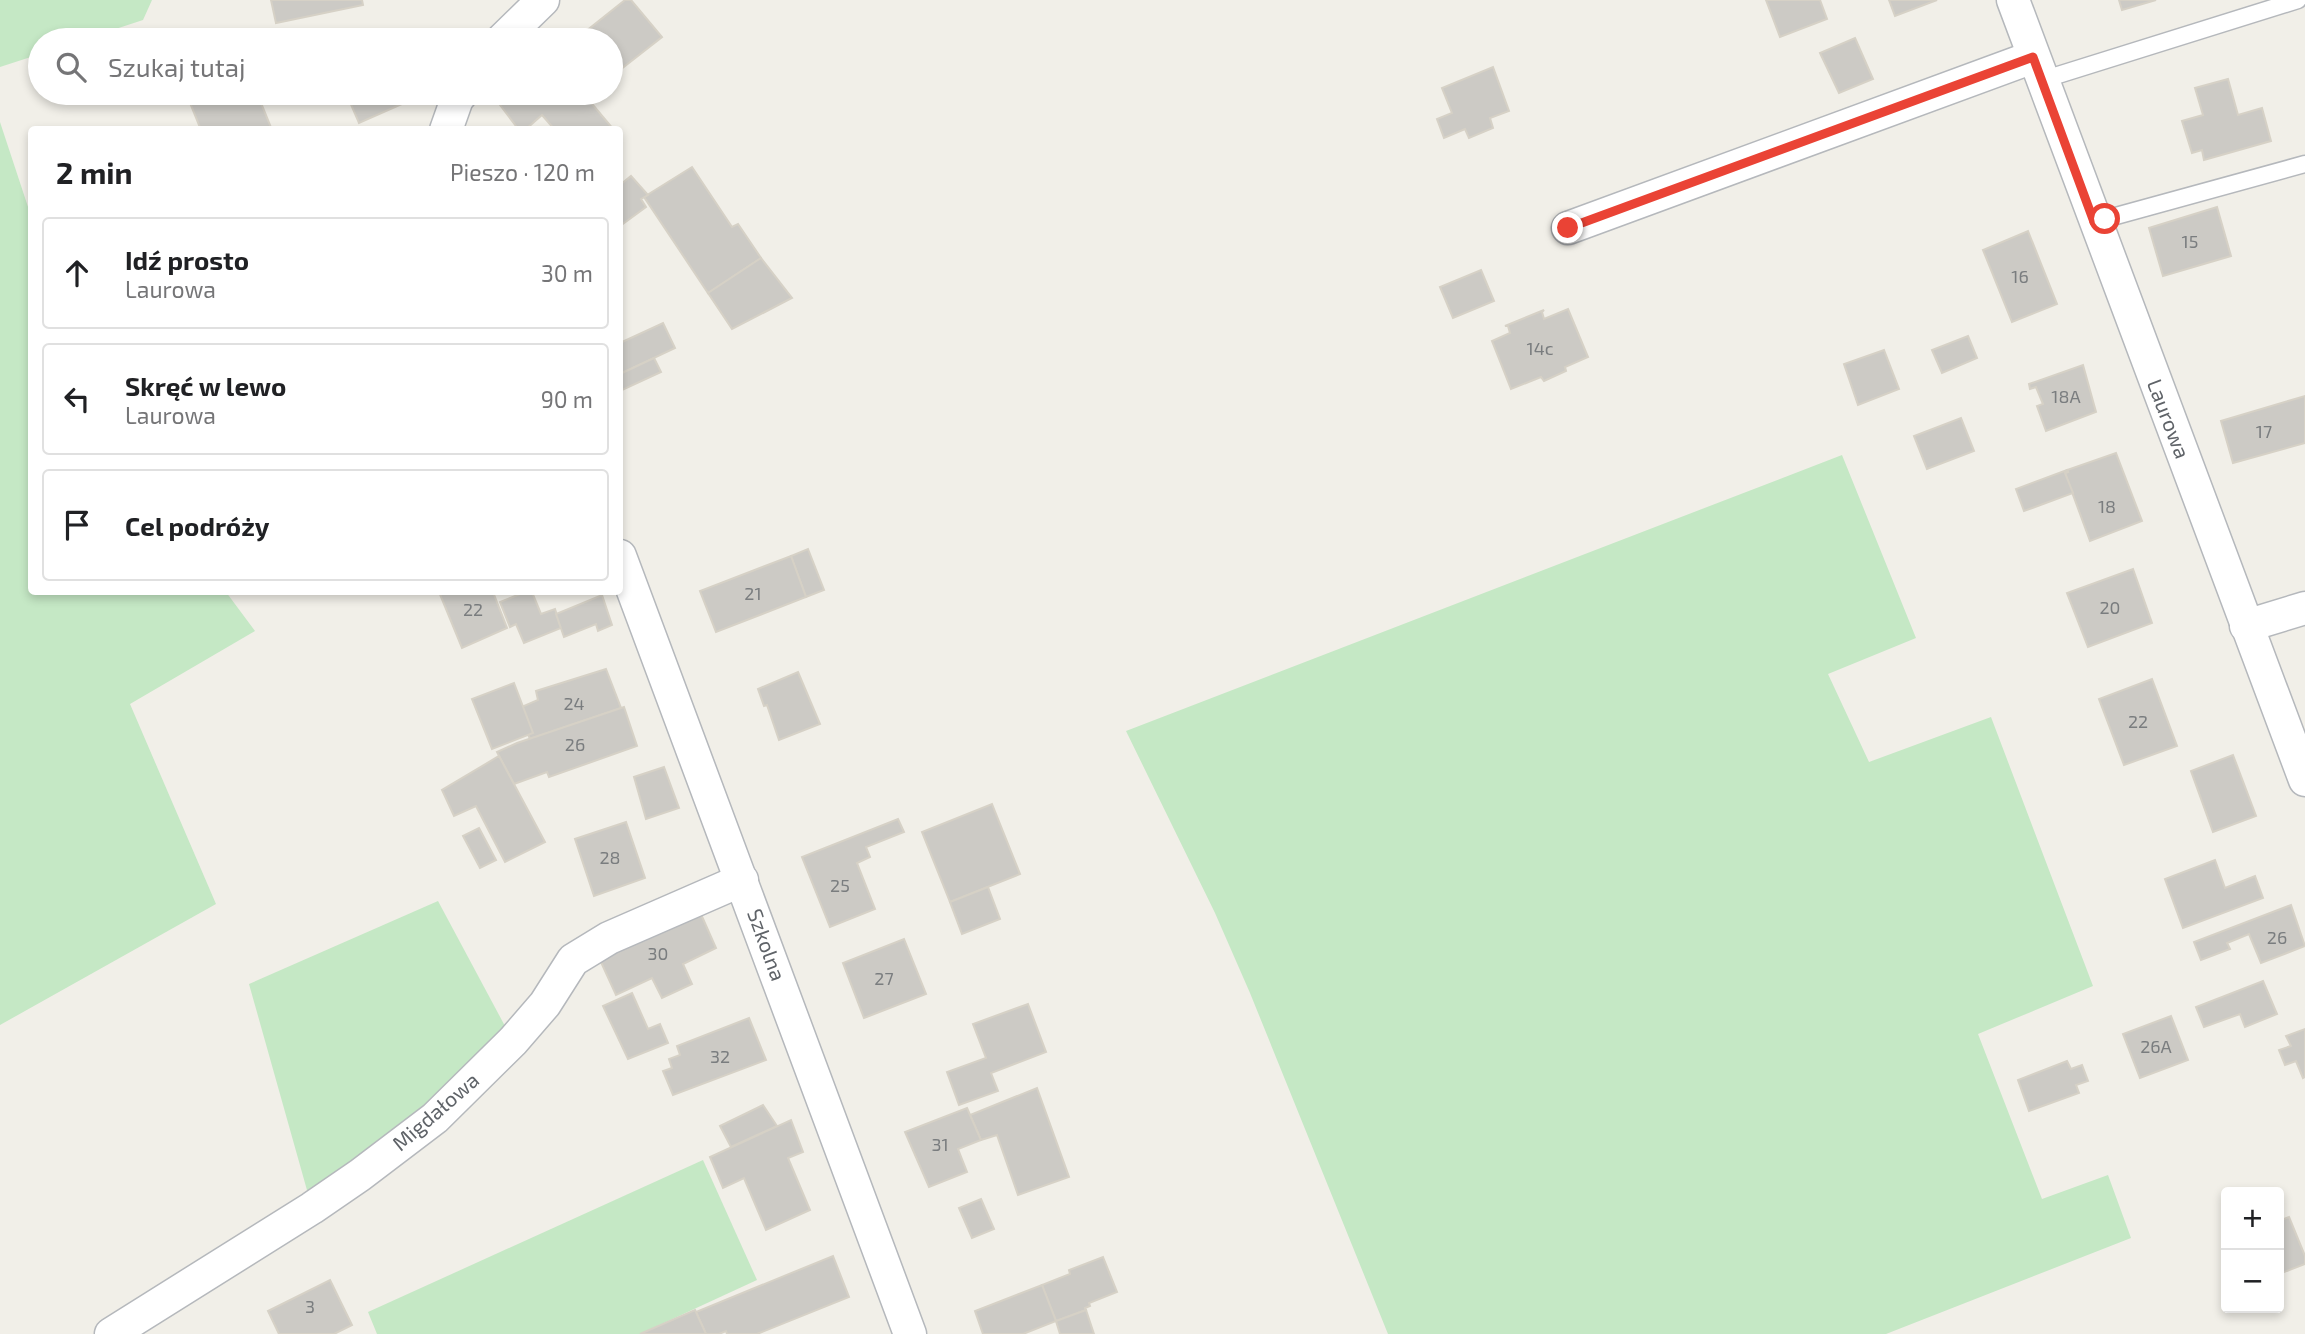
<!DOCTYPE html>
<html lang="pl">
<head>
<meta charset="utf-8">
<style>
	:root { --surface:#fff; --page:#f2f2f2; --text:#202124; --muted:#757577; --line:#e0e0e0 }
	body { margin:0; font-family:"Exo 2",sans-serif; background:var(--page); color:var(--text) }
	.controls { position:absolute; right:21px; bottom:21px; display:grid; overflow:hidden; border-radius:7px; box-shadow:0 4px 10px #0003 }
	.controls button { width:63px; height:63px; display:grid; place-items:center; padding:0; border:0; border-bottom:2px solid var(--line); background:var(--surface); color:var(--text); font:35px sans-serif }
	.stop { position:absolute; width:21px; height:21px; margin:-16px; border:5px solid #ea4335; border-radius:50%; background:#fff }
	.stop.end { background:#ea4335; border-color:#fff; box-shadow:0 2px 7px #0008 }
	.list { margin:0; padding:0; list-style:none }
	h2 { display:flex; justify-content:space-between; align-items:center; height:91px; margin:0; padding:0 28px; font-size:30px }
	h2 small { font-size:23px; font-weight:400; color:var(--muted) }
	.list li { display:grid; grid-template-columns:46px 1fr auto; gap:21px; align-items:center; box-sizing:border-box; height:112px; margin:0 14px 14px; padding:0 14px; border:2px solid var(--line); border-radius:7px }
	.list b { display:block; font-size:26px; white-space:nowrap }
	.list p { margin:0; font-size:23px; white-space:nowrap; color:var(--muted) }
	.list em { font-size:23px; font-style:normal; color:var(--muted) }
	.icon { flex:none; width:38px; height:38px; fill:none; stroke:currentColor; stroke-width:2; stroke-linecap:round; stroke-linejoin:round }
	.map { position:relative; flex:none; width:2305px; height:1334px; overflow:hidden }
	.search { position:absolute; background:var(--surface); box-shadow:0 4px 10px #0003; left:28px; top:28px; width:595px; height:77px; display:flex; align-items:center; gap:18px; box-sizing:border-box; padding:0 24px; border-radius:38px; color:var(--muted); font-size:26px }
	.panel { position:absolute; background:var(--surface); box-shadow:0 4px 10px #0003; left:28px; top:126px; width:595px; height:469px; border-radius:7px }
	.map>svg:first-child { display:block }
	.green { fill:#c5e8c5 }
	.building { fill:#cccac5; stroke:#d6d1c6; stroke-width:2 }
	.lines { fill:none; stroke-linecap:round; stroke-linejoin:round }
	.lane-casing { stroke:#b5b8bc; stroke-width:19 }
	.street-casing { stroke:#b5b8bc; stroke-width:35 }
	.lane { stroke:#fff; stroke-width:16 }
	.street { stroke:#fff; stroke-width:32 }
	.route { stroke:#ea4335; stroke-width:9 }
	.labels { text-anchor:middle; stroke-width:6; stroke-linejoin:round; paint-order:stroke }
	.number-label { font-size:18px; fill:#7a7d7f }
	.street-label { font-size:21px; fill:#5f6368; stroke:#fff }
</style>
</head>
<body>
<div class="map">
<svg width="2305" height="1334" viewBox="0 0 2305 1334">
	<rect width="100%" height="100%" fill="#f1efe8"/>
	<g class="green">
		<path d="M0 0H152L143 20 82 40H40V54L0 67Z"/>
		<path d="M0 122 31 216 32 592H226L255 631 130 704 216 904 0 1025Z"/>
		<path d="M1842 455 1916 638 1828 674 1869 762 1991 717 2093 986 1978 1034 2042 1199 2108 1175 2131 1238 1886 1334H1388L1250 993 1215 913 1126 731Z"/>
		<path d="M438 901 513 1041 312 1208 249 984Z"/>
		<path d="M703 1160 757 1280 640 1334H377L368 1312Z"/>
	</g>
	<g class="building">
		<path d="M271 0H362L363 5 276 23Z"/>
		<path d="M625 0H631L662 37 611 77V40H592L585 32Z"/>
		<path d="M1766 0H1820L1827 19 1780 37Z"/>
		<path d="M1889 0H1937L1895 16Z"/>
		<path d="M2119 0H2156L2122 10Z"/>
		<path d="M1855 38 1873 79 1839 93 1820 53Z"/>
		<path d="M1493 67 1509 111 1490 118 1493 128 1469 138 1465 129 1444 138 1437 119 1452 113 1442 88Z"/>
		<path d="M2228 79 2238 115 2262 108 2271 141 2204 160 2202 150 2192 153 2182 121 2203 115 2195 88Z"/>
		<path d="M186 93H257L272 130H201Z"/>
		<path d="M346 93H407L411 100 359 123Z"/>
		<path d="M515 93H583L614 130H555L542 115 525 130H519L500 105Z"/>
		<path d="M692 167 732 227 738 224 761 258 708 293 644 197Z"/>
		<path d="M631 176 648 195 641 199 646 207 620 226V185Z"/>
		<path d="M2217 207 2231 256 2163 276 2149 228Z"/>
		<path d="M2028 231 2057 304 2012 322 1983 250Z"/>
		<path d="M761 258 792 298 732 329 708 293Z"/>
		<path d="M1481 270 1494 301 1453 318 1440 287Z"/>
		<path d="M1568 309 1588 357 1565 367 1566 371 1544 381 1541 377 1511 389 1492 341 1510 333 1508 326H1505L1544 310 1542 312 1544 319Z"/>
		<path d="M663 323 675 348 620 374V343Z"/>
		<path d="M1968 336 1977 358 1942 373 1932 350Z"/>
		<path d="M1884 350 1899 389 1858 405 1844 364Z"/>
		<path d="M654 358 661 372 620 391V374Z"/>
		<path d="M2083 365 2096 412 2046 431 2037 406 2043 404 2036 387 2030 389 2029 384Z"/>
		<path d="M2305 396V443L2233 463 2221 421Z"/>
		<path d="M1961 418 1974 451 1927 469 1914 436Z"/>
		<path d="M2116 453 2142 521 2090 541 2065 473 2068 472 2067 470Z"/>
		<path d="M2067 470 2068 472 2065 473 2073 493 2024 511 2016 489Z"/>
		<path d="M808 549 824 590 806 597 791 556Z"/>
		<path d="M791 556 806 597 716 632 700 591Z"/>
		<path d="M2133 569 2152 623 2088 647 2067 593Z"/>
		<path d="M439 592H493L507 628 462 648Z"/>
		<path d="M525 592H532L541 614 555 609 561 628 524 643 516 624 510 627 500 602Z"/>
		<path d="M602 595 612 625 598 631 596 624 564 637 556 614Z"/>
		<path d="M606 669 621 708 530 739 517 709 538 700 536 691Z"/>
		<path d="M798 672 820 724 779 740 767 705 764 706 758 689Z"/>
		<path d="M2152 679 2177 746 2124 765 2099 699Z"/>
		<path d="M514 683 533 733 492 749 472 699Z"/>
		<path d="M624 707 637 746 549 777 547 772 514 784 497 752 517 743Z"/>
		<path d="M2233 755 2256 816 2213 832 2191 771Z"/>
		<path d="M499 756 545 842 505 862 476 806 454 816 442 790Z"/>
		<path d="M664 767 679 808 646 819 634 777Z"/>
		<path d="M992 804 1020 874 950 902 922 832Z"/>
		<path d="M898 819 904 832 866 847 870 857 857 863 875 909 830 927 802 857Z"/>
		<path d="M626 822 645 878 594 896 575 839Z"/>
		<path d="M479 828 496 860 480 868 463 836Z"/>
		<path d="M2215 860 2225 888 2255 876 2263 898 2183 928 2165 879Z"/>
		<path d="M988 887 1000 919 962 934 950 902Z"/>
		<path d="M2291 905 2305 946 2261 963 2249 934 2227 943 2230 949 2201 960 2194 942Z"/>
		<path d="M700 912 716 948 683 964 692 984 662 998 652 978 616 995 600 960Z"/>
		<path d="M904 939 926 994 864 1018 843 963Z"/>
		<path d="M2263 981 2277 1014 2245 1027 2240 1014 2204 1027 2196 1007Z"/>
		<path d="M632 993 648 1029 660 1024 668 1043 628 1059 603 1006Z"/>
		<path d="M1028 1004 1046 1052 991 1073 998 1091 959 1105 947 1072 986 1058 973 1024Z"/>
		<path d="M2171 1016 2188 1060 2140 1078 2123 1034Z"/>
		<path d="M749 1018 766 1060 673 1095 663 1071 672 1068 669 1059 680 1055 677 1046Z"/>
		<path d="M2305 1029V1077L2303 1078 2296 1061 2285 1065 2279 1050 2291 1046 2286 1036Z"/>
		<path d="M2067 1061 2071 1069 2082 1065 2088 1081 2076 1085 2079 1093 2029 1111 2018 1080Z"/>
		<path d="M1037 1088 1069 1177 1018 1195 997 1135 981 1140 970 1115Z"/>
		<path d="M763 1105 777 1126 731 1147 720 1126Z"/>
		<path d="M967 1108 981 1140 958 1149 967 1172 929 1187 905 1132Z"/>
		<path d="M791 1120 803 1152 788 1158 810 1210 766 1230 744 1178 723 1188 710 1157Z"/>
		<path d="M981 1199 994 1229 972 1238 959 1208Z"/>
		<path d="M2289 1217 2305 1256V1264L2279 1274V1221Z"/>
		<path d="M833 1256 849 1297 757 1334H727L726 1331 719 1334H706L696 1312Z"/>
		<path d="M1103 1257 1117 1292 1089 1303 1090 1306 1085 1308 1086 1310 1056 1321 1042 1285 1070 1274 1069 1270Z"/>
		<path d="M330 1280 352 1325 334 1334H279L268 1311Z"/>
		<path d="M1042 1285 1056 1321 1023 1334H983L975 1311Z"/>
		<path d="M695 1310 706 1334H640Z"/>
		<path d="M1086 1310 1094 1334H1060L1056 1321Z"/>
	</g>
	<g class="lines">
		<defs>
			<g id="lane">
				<path d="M2042 80 2298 0"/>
				<path d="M2094 222 2305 164"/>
			</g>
			<g id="street">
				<path d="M2013 0 2305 780"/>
				<path d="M502 40 543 0"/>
				<path d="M446 130 457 99 462 93"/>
				<path d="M1568 228 2033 57"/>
				<path d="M620 556 910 1334"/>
				<path d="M2246 626 2305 608"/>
				<path d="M111 1334 312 1208 360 1175 435 1118 513 1041 545 1004 573 960 609 938 742 880"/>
			</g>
		</defs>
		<use href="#lane" class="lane-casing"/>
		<use href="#street" class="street-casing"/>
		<use href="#lane" class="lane"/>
		<use href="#street" class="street"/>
	</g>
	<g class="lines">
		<path class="route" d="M1568 228 2033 57 2094 222 2105 219"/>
	</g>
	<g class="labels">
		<g class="number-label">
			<text x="2190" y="248">15</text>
			<text x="2020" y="283">16</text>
			<text x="1540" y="355">14c</text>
			<text x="2066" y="403">18A</text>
			<text x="2264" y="438">17</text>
			<text x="2107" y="513">18</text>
			<text x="753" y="600">21</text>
			<text x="2110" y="614">20</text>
			<text x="473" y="616">22</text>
			<text x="574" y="710">24</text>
			<text x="2138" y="728">22</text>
			<text x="575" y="751">26</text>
			<text x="610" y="864">28</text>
			<text x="840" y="892">25</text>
			<text x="2277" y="944">26</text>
			<text x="658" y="960">30</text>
			<text x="884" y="985">27</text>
			<text x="2156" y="1053">26A</text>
			<text x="720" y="1063">32</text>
			<text x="940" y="1151">31</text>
			<text x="310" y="1313">3</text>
		</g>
		<g class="street-label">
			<text transform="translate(2168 419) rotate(69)" y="7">Laurowa</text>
			<text transform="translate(766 945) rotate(70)" y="7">Szkolna</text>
			<text transform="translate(436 1112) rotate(-41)" y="7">Migdałowa</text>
		</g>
	</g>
</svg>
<div class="controls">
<button>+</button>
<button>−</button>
</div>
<div class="stop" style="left:2105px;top:219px"></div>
<div class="stop end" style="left:1568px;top:228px"></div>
<div class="search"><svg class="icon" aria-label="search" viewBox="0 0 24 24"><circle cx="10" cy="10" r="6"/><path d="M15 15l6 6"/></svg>Szukaj tutaj</div>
<section class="panel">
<h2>2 min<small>Pieszo · 120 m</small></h2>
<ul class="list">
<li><svg class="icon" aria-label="ahead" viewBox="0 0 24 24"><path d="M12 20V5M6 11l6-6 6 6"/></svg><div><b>Idź prosto</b><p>Laurowa</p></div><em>30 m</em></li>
<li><svg class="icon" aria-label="left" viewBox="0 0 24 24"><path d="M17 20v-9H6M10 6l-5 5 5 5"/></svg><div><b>Skręć w lewo</b><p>Laurowa</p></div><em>90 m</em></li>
<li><svg class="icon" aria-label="arrive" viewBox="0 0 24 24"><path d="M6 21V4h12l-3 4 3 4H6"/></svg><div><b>Cel podróży</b></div></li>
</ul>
</section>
</div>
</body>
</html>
